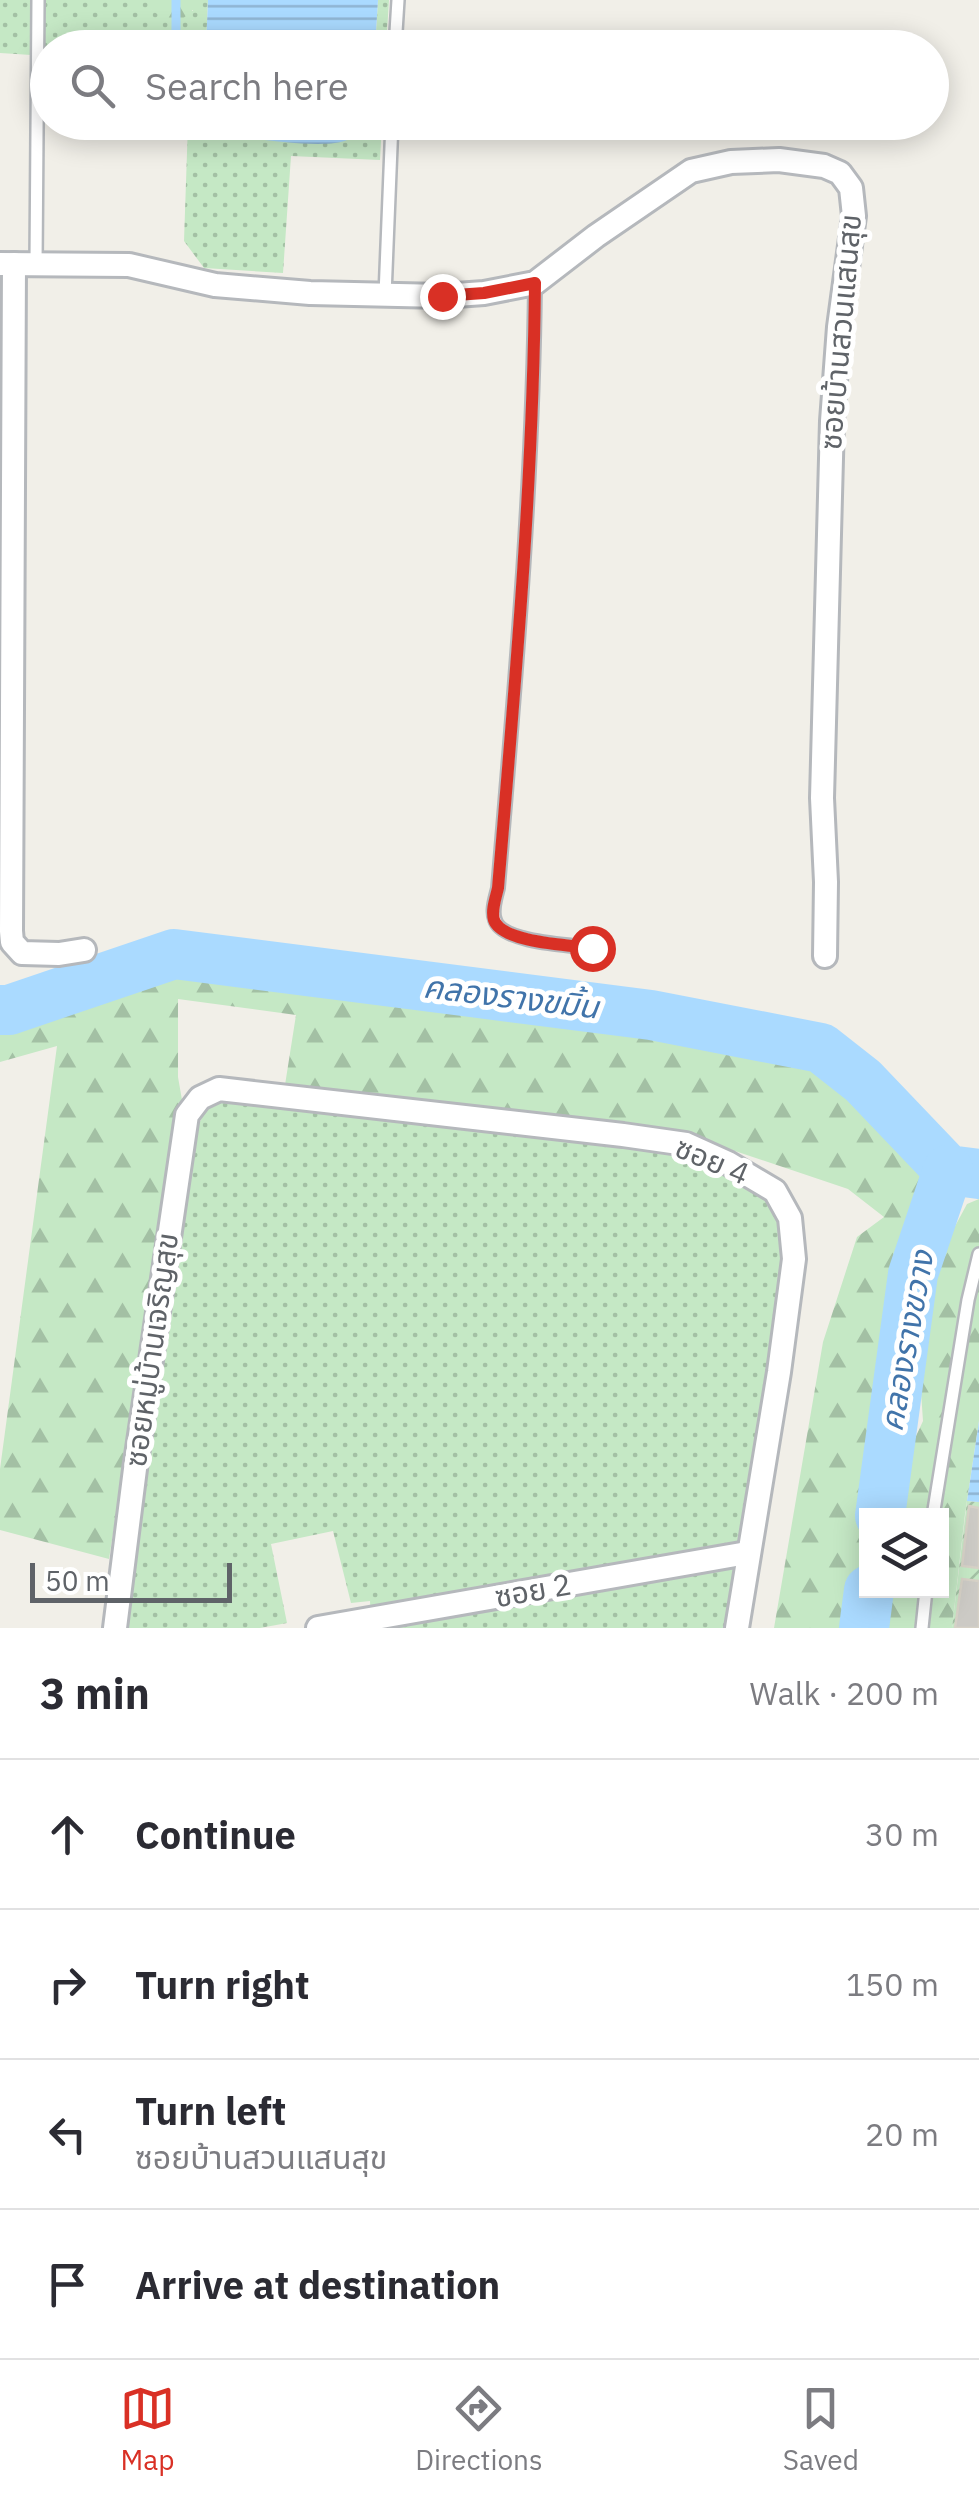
<!DOCTYPE html>
<html lang="en">
<head>
<meta charset="utf-8">
<style>
	:root { --surface:#fff; --page:#f2f2f3; --text:#2b2b33; --muted:#7c7c81; --line:#e1e1e2; --accent:#d93025 }
	body { margin:0; font-family:"IBM Plex Sans","Noto Sans Thai",sans-serif; background:var(--page); color:var(--text) }
	.controls { position:absolute; right:30px; bottom:30px; display:grid; overflow:hidden; border-radius:0px; box-shadow:0 5px 25px #0003 }
	.controls button { width:90px; height:90px; display:grid; place-items:center; padding:0; border:0; border-bottom:2px solid var(--line); background:var(--surface); color:var(--text); font:50px sans-serif }
	.scale { position:absolute; left:30px; bottom:25px; width:202px; box-sizing:border-box; padding-left:10px; border:5px solid #5f6368; border-top:0; font-size:28px; line-height:35px; white-space:nowrap; color:#5f6368; -webkit-text-stroke:8px #fff; paint-order:stroke }
	.stop { position:absolute; width:30px; height:30px; margin:-22px; border:8px solid #d93025; border-radius:50%; background:#fff }
	.stop.end { background:#d93025; border-color:#fff; box-shadow:0 2px 10px #0008 }
	.list { margin:0; padding:0; list-style:none }
	h2 { display:flex; justify-content:space-between; align-items:center; height:130px; margin:0; padding:0 40px; font-size:42px }
	h2 small { font-size:32px; font-weight:400; color:var(--muted) }
	.list li { display:grid; grid-template-columns:65px 1fr auto; gap:30px; align-items:center; box-sizing:border-box; height:150px; padding:0 40px; border-top:2px solid var(--line) }
	.list b { display:block; font-size:38px; white-space:nowrap }
	.list p { margin:0; font-size:32px; white-space:nowrap; color:var(--muted) }
	.list em { font-size:32px; font-style:normal; color:var(--muted) }
	.icon { flex:none; width:55px; height:55px; fill:none; stroke:currentColor; stroke-width:2; stroke-linecap:round; stroke-linejoin:round }
	.map { position:relative; flex:none; width:979px; height:1628px; overflow:hidden }
	.search { position:absolute; background:var(--surface); box-shadow:0 5px 25px #0003; left:30px; right:30px; top:30px; height:110px; display:flex; align-items:center; gap:25px; box-sizing:border-box; padding:0 35px; border-radius:55px; color:var(--muted); font-size:38px }
	.sheet { height:730px; background:var(--surface) }
	nav { display:flex; justify-content:space-around; align-items:center; box-sizing:border-box; height:140px; border-top:2px solid var(--line); background:var(--surface); font-size:28px; color:var(--muted) }
	nav a { display:grid; justify-items:center; gap:5px }
	nav .on { color:var(--accent) }
	.map>svg:first-child { display:block }
	.grass { fill:url(#grass-dots) }
	.forest { fill:url(#forest-firs) }
	.garden { fill:url(#garden-furrows) }
	.water { fill:url(#water-rules) }
	.lines { fill:none; stroke-linecap:round; stroke-linejoin:round }
	.stream { stroke:#aadaff; stroke-width:9 }
	.river { stroke:#aadaff; stroke-width:50 }
	.building { fill:#cccac5; stroke:#d6d1c6; stroke-width:2.5 }
	.service-casing { stroke:#b5b8bc; stroke-width:16 }
	.minor-casing { stroke:#b5b8bc; stroke-width:28 }
	.service { stroke:#fff; stroke-width:11 }
	.minor { stroke:#fff; stroke-width:22 }
	.route { stroke:#d93025; stroke-width:12 }
	.labels { text-anchor:middle; stroke-width:10; stroke-linejoin:round; paint-order:stroke }
	.street-label { font-size:30px; fill:#5f6368; stroke:#fff }
	.water-label { font-size:32px; font-style:italic; fill:#4174aa; stroke:#fff }
</style>
</head>
<body>
<div class="map">
<svg width="979" height="1628" viewBox="0 0 979 1628">
	<defs>
		<pattern id="grass-dots" width="8" height="8" patternUnits="userSpaceOnUse" patternTransform="scale(2.5)"><rect width="8" height="8" fill="#c5e8c5"/><path d="M2 2h.1M6 6h.1" fill="none" stroke="#a3c0a4" stroke-width="1.8" stroke-linecap="round"/></pattern>
		<pattern id="forest-firs" width="22" height="20" patternUnits="userSpaceOnUse" patternTransform="scale(2.5)"><rect width="22" height="20" fill="#c5e8c5"/><path d="M5 1l3.5 6h-7zM16 11l3.5 6h-7z" fill="#a3c0a4"/></pattern>
		<pattern id="garden-furrows" width="10" height="10" patternUnits="userSpaceOnUse" patternTransform="scale(2.5)"><rect width="10" height="10" fill="#c5e8c5"/><path d="M-1 1l2-2M0 10L10 0M9 11l2-2" fill="none" stroke="#a3c0a4"/></pattern>
		<pattern id="water-rules" width="6" height="5" patternUnits="userSpaceOnUse" patternTransform="scale(2.5)"><rect width="6" height="5" fill="#aadaff"/><path d="M0 2.5h6" fill="none" stroke="#8eb4d2"/></pattern>
	</defs>
	<rect width="100%" height="100%" fill="#f1efe8"/>
	<g class="grass">
		<path d="M0 0H151V9L193 11V0H208L206 47 48 48 47 56 0 53Z"/>
		<path d="M378 0H389L386 47 375 48Z"/>
		<path d="M188 123H214L225 135 288 142 362 128 363 123H382L380 160 291 156 283 273 204 268 184 241Z"/>
		<path d="M228 1100 678 1151 766 1194 783 1224 786 1269 729 1628H371L370 1601 351 1603 333 1531 271 1544 287 1623 260 1628H123L145 1487 195 1131 207 1108Z"/>
	</g>
	<g class="forest">
		<path d="M151 0H193V10L173 27 151 9Z"/>
		<path d="M176 966 268 972 623 1021 814 1060 896 1126 926 1168 921 1221 871 1515 866 1516V1541L854 1628H774L823 1342 857 1237 884 1217 848 1189 714 1144 285 1085 296 1015 178 999V1077L182 1100 109 1559 0 1530V1469L57 1046 0 1062V1020L39 1018Z"/>
		<path d="M979 1199V1421L965 1514 952 1628H883L891 1591 942 1590V1516L904 1515 903 1464 923 1421 916 1320 925 1282 967 1204Z"/>
	</g>
	<path class="garden" d="M967 1501 979 1502V1628H952Z"/>
	<g class="water">
		<path d="M208 0H378L375 47H206Z"/>
		<path d="M214 123H363C360 130 355 136 347 140 325 150 251 138 224 135Z"/>
		<path d="M979 1421V1502L967 1501Z"/>
	</g>
	<g class="lines">
		<path class="stream" d="M176 0V48"/>
		<g class="river">
			<path d="M0 1010H9L174 954 651 1015 821 1048 863 1081 948 1170 979 1174"/>
			<path d="M880 1516 913 1274 948 1170"/>
			<path d="M864 1628 869 1590"/>
		</g>
	</g>
	<g class="building">
		<path d="M969 1506 979 1508V1568L962 1566Z"/>
		<path d="M962 1579 979 1581V1628H955Z"/>
	</g>
	<g class="lines">
		<defs>
			<g id="service">
				<path d="M395 48 398 0"/>
				<path d="M36 265 38 0"/>
				<path d="M535 283C533 485 515 686 498 888 496 897 491 910 495 920 502 943 571 945 593 948"/>
				<path d="M385 295 392 122"/>
				<path d="M933 1516 968 1300 979 1254"/>
				<path d="M922 1628 926 1590"/>
			</g>
			<g id="minor">
				<path d="M0 264 129 265 215 285 310 293 442 296 484 293 535 283 596 236 691 171 731 162 779 160 824 166 840 173 851 188 854 216 839 327 832 421 822 798 826 882 825 956"/>
				<path d="M14 264 11 931 12 942 22 953 59 954 84 950"/>
				<path d="M115 1628 135 1469 187 1115 200 1098 219 1089 623 1135 686 1144 728 1163 775 1191 790 1218 794 1259 779 1372 737 1628"/>
				<path d="M318 1628 747 1553"/>
			</g>
		</defs>
		<use href="#service" class="service-casing"/>
		<use href="#minor" class="minor-casing"/>
		<use href="#service" class="service"/>
		<use href="#minor" class="minor"/>
	</g>
	<g class="lines">
		<path class="route" d="M442 296 484 293 535 283C533 485 515 686 498 888 496 897 491 910 494 920 502 943 571 945 592 948"/>
	</g>
	<g class="labels">
		<g class="street-label">
			<text transform="translate(841 332) rotate(-85)" y="10">ซอยบ้านสวนแสนสุข</text>
			<text transform="translate(712 1161) rotate(23)" y="10">ซอย 4</text>
			<text transform="translate(152 1350) rotate(-82)" y="10">ซอยหมู่บ้านเจริญสุข</text>
			<text transform="translate(533 1591) rotate(-10)" y="10">ซอย 2</text>
		</g>
		<g class="water-label">
			<text transform="translate(511 997) rotate(7)" y="11">คลองรางขมิ้น</text>
			<text transform="translate(907 1341) rotate(-80)" y="11">คลองรางขวาง</text>
		</g>
	</g>
</svg>
<div class="controls">
<button><svg class="icon" aria-label="layers" viewBox="0 0 24 24"><path d="M12 4l9 5-9 5-9-5zM3 14l9 5 9-5"/></svg></button>
</div>
<div class="scale">50 m</div>
<div class="stop" style="left:592px;top:948px"></div>
<div class="stop end" style="left:442px;top:296px"></div>
<div class="search"><svg class="icon" aria-label="search" viewBox="0 0 24 24"><circle cx="10" cy="10" r="6"/><path d="M15 15l6 6"/></svg>Search here</div>
</div>
<section class="sheet">
<h2>3 min<small>Walk · 200 m</small></h2>
<ul class="list">
<li><svg class="icon" aria-label="ahead" viewBox="0 0 24 24"><path d="M12 20V5M6 11l6-6 6 6"/></svg><div><b>Continue</b></div><em>30 m</em></li>
<li><svg class="icon" aria-label="right" viewBox="0 0 24 24"><path d="M7 20v-9h11M14 6l5 5-5 5"/></svg><div><b>Turn right</b></div><em>150 m</em></li>
<li><svg class="icon" aria-label="left" viewBox="0 0 24 24"><path d="M17 20v-9H6M10 6l-5 5 5 5"/></svg><div><b>Turn left</b><p>ซอยบ้านสวนแสนสุข</p></div><em>20 m</em></li>
<li><svg class="icon" aria-label="arrive" viewBox="0 0 24 24"><path d="M6 21V4h12l-3 4 3 4H6"/></svg><div><b>Arrive at destination</b></div></li>
</ul>
</section>
<nav>
<a class="on"><svg class="icon" aria-label="map" viewBox="0 0 24 24"><path d="M3 6l6-2 6 2 6-2v14l-6 2-6-2-6 2zM9 4v14M15 6v14"/></svg>Map</a>
<a><svg class="icon" aria-label="directions" viewBox="0 0 24 24"><path d="M12 3l9 9-9 9-9-9zM9 14v-3h6M13 9l2 2-2 2"/></svg>Directions</a>
<a><svg class="icon" aria-label="saved" viewBox="0 0 24 24"><path d="M7 4h10v16l-5-4-5 4z"/></svg>Saved</a>
</nav>
</body>
</html>
